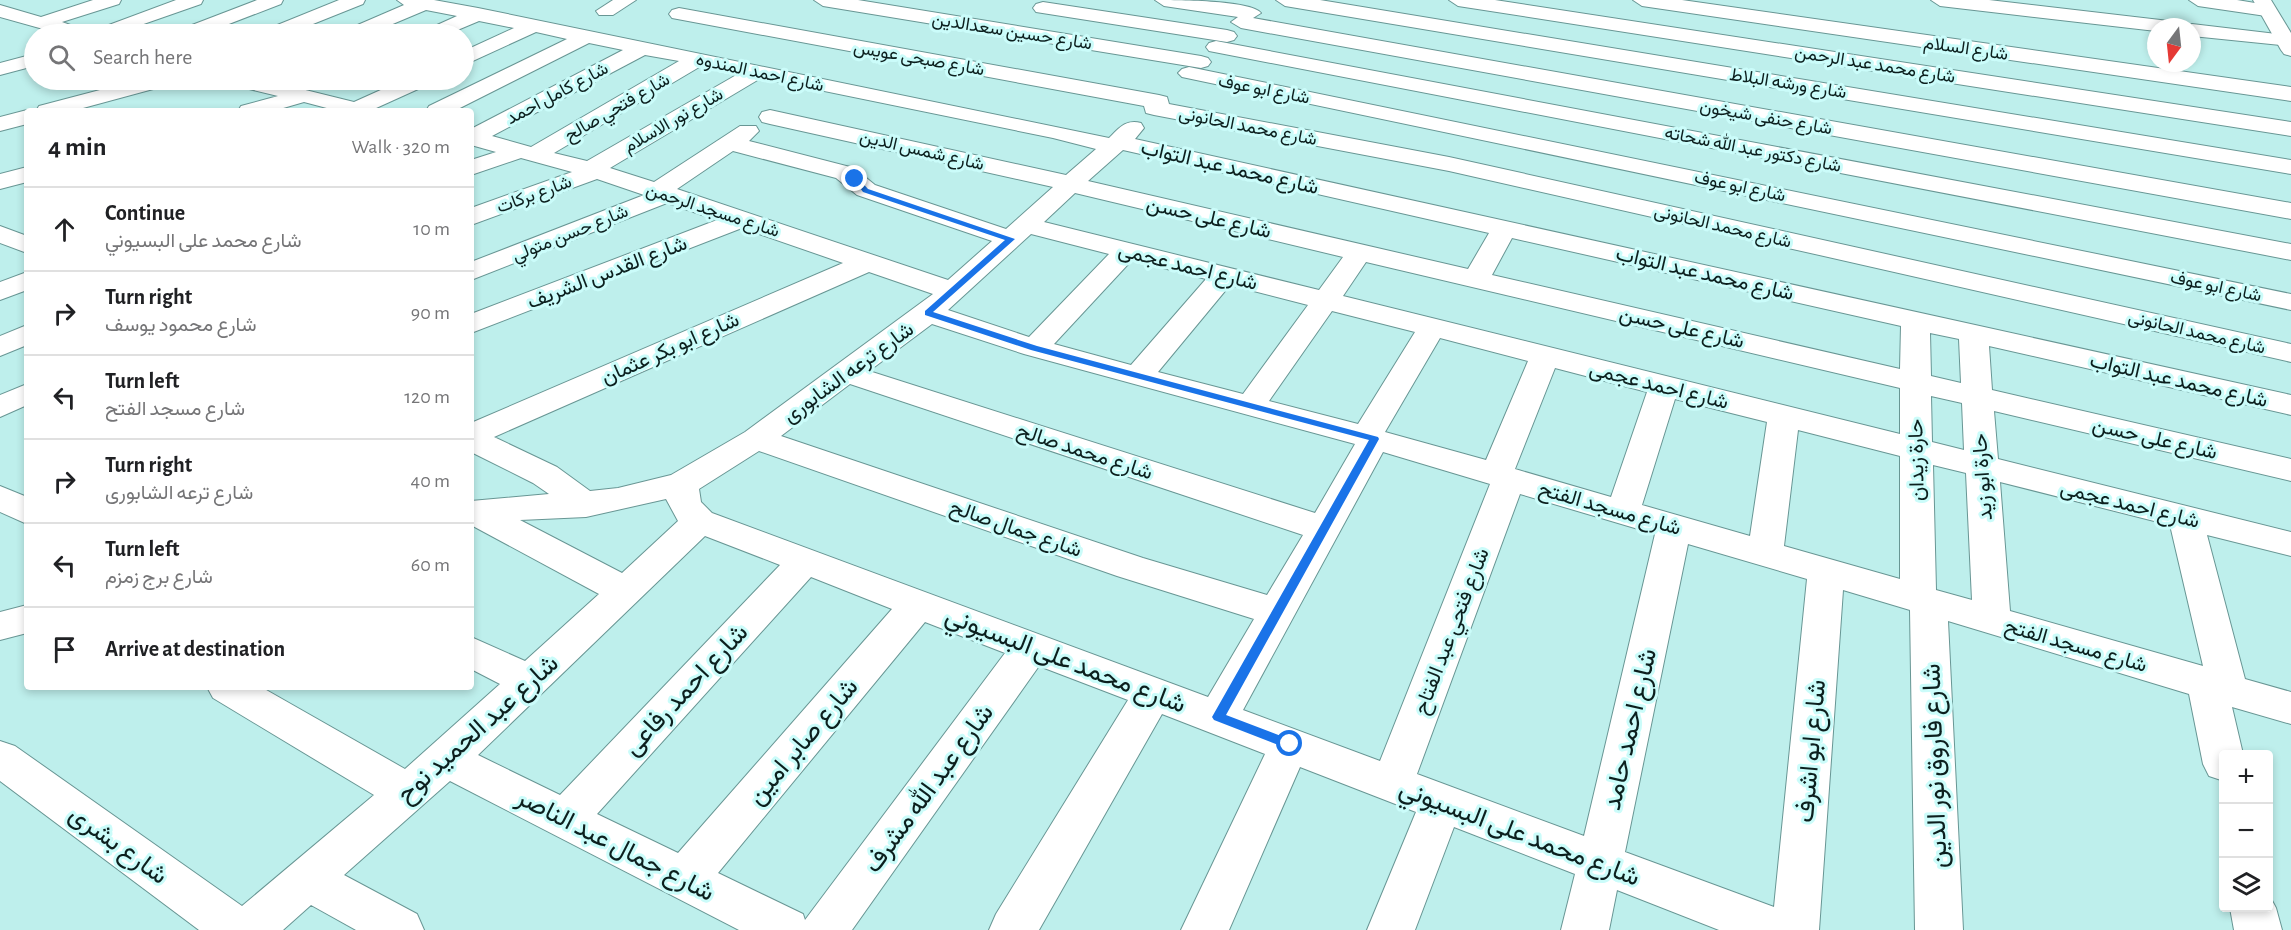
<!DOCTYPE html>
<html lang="en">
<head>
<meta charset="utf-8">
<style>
	:root { --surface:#fff; --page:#f2f2f2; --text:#202124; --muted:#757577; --line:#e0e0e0 }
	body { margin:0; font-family:"Alegreya Sans",Vazirmatn,sans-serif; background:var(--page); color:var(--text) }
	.controls { position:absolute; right:18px; bottom:18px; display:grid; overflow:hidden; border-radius:6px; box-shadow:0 3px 9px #0003 }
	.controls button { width:54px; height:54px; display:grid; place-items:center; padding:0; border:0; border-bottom:2px solid var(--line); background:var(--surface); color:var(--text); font:30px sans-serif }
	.compass { position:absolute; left:2147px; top:18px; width:54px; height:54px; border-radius:50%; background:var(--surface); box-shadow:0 3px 9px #0003; rotate:195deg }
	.stop { position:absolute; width:18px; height:18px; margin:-14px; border:4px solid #1a73e8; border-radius:50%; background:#fff }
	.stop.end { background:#1a73e8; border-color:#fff; box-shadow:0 2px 6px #0008 }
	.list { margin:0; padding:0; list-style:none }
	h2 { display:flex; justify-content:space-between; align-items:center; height:78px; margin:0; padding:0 24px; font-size:26px }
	h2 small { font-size:20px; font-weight:400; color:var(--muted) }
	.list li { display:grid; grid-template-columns:39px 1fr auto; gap:18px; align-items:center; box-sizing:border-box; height:84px; padding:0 24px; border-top:2px solid var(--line) }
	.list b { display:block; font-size:22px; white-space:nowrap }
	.list p { margin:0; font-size:20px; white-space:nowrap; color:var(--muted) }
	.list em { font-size:20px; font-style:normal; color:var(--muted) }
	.icon { flex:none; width:33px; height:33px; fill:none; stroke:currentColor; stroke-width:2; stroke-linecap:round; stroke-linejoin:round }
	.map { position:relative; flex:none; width:2291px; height:930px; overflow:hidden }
	.search { position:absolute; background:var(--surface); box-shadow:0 3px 9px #0003; left:24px; top:24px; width:450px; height:66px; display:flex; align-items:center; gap:15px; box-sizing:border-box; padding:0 21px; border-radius:33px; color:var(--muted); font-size:22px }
	.panel { position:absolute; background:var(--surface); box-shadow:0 3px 9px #0003; left:24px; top:108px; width:450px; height:582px; border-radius:6px }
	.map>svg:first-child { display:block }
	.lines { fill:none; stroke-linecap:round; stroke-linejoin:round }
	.minor-casing { stroke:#689694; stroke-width:2 }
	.major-casing { stroke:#689694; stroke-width:2 }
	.minor { fill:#fff; fill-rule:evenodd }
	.major { fill:#fff; fill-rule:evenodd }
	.route { fill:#1a73e8 }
	.labels { text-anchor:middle; stroke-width:6; stroke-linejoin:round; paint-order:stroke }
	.far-street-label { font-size:18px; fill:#0c1f1e; stroke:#cbfcfa }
	.street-label { font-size:21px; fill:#0c1f1e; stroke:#cbfcfa }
	.near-street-label { font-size:26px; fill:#0c1f1e; stroke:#cbfcfa }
</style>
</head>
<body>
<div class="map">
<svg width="2291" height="930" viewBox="0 0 2291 930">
	<rect width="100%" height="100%" fill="#beefec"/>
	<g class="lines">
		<defs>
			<g id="minor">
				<path d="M93 0H121L119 4 62 22 90 32 176 0H203L201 4 115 34H61L0 17V5L41 17Z"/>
				<path d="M257 0H283L281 4 203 34H176L179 30Z"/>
				<path d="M339 0H365L363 4 288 34H262L265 30Z"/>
				<path d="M397 0H434L478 8 1109 138C1119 128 1126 119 1141 123L1144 128 1135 139 2291 395V415L1989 346 1992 390 2291 459V481L1994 411 1998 459 2291 532V556L2207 535 2245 679 2291 692V724L2232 707 2243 754H2224V781L2209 776 2203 764 2189 694 1948 621 1963 930H1915L1910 610 1843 590 1819 930H1719L1617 890 1609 930H1561L1575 874 1454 827 1415 930H1367L1416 812 1300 767 1229 930H1181L1265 754 1162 714 1039 930H989L996 914 1128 700 1039 666 852 930H739L450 781 344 875 417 914 424 930H356L311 905 283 930H199L0 781V741L15 746 242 906 374 795 213 698 207 687H261L405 769 500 684 471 669V637L525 661 599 594 471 525V501L549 494 533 483 471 452V423L843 263 742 228 471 333V314L717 220 667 203 471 280V262L644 195 597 179 471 225V208L572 172 521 158 471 175V160L496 152 471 145V129L623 50 589 43 454 111H426L429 106 567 39 536 32 464 65V51L514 28 479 21 448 34H423L426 30 457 16 426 10 369 34H343L346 30 404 5ZM645 55 679 61 531 147 492 136ZM701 66 738 74 587 161 554 153ZM761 78 1053 138 1096 149 1066 175 770 110 762 112 759 117 762 122 770 124 1053 187 1006 229 875 185 854 168 749 141 759 131 756 126H740L654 182 610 168ZM1123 150 1489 233 1468 269 1088 181ZM733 151 836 178 857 195 992 241 948 280 677 189ZM1075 193 1343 257 1319 290 1044 222ZM1031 234 1109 254 1029 337 948 310ZM1512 238 1901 326 1900 369 1492 275ZM1132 260 1206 279 1131 365 1054 344ZM1366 262 1900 388V434L1343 296ZM869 272 933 294 745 432 671 475 618 488 590 491 557 467 494 437ZM1230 285 1308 305 1243 394 1158 372ZM1332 311 1415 332 1358 424 1269 401ZM932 324 1024 354 1355 444 1315 513 869 371ZM1930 333 1959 339 1961 383 1931 376ZM1440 338 1528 361 1486 460 1385 432ZM1555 368 1647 392 1611 497 1515 469ZM850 384 1303 535 1267 595 1143 558 781 436ZM1931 396 1962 403 1964 450 1932 442ZM1675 399 1767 422 1750 536 1642 505ZM1798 430 1900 456V579L1784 546ZM759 451 1117 576 1254 619 1208 697 712 513 701 502 699 489ZM1383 452 1490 484 1380 761 1243 710ZM1933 465 1966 473 1972 600 1936 590ZM2000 482 2170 525 2203 666 2010 611ZM1520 494 1655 534 1584 836 1417 774ZM666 499 678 521 622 573 520 520 586 517ZM705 536 780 565 560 795 478 755ZM1688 544 1807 579 1774 907 1625 852ZM811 577 892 609 678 853 597 814ZM925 622 1005 653 805 920 803 914 718 873Z"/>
				<path d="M613 0H636L613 15H599L596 11Z"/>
				<path d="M814 0H858L1201 56 1208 58 1211 62 1208 66 1201 68 823 6Z"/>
				<path d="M1155 0C1173 0 1251 0 1261 13L1253 18 2291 203V219L1241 28 1231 22 1238 17 1164 6Z"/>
				<path d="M1276 0H1320L2291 160V174L1285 6Z"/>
				<path d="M1449 0H1495L2291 122V136L1458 6Z"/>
				<path d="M1633 0H1682L2291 87V101L1642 6Z"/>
				<path d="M1931 0H1989L2169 21 2176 23 2179 27H2156V31L1940 6Z"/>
				<path d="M2189 0H2237L2273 6 2276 10 2266 16 2198 6Z"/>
				<path d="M1043 2 1227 30 1234 32 1237 36 1234 40 1227 42 1036 12 1033 8 1036 4Z"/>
				<path d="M679 8 1159 95 1167 97 1169 104 1449 157 2291 344V362L1449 171 1154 115 1146 113 1144 106 672 18 669 14 672 10Z"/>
				<path d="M2192 24 2285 35 2291 36V46L2192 36V27H2184Z"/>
				<path d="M1216 41 2291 244V260L1209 51 1206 47 1209 43Z"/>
				<path d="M34 54V66L0 75V63Z"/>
				<path d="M1189 67 2291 294V310L1182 77 1178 73 1182 69Z"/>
				<path d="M138 80H171L168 85 72 111H36L39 106Z"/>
				<path d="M230 80H265L354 102 403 80H430L427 85 374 109 375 111H338L304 102 273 111H238L241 106 278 96 233 85Z"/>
				<path d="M27 110 30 111H27V124L0 131V117Z"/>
				<path d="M27 167V182L0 189V174Z"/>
				<path d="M0 226 27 236V253L0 243Z"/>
				<path d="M27 272V290L0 300V282Z"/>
				<path d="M27 325V345L0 356V336Z"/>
				<path d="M27 384V405L0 417V395Z"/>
				<path d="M0 486 27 497V524L0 512Z"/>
				<path d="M27 605V633L0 640V612Z"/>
				<path d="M2268 893 2276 908 2282 930H2234L2230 908H2268Z"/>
			</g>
			<path id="major" d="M2253 0H2271L2291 33V56L2284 54 2281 50Z"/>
		</defs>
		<use href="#minor" class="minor-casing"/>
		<use href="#major" class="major-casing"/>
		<use href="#minor" class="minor"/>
		<use href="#major" class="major"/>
	</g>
	<path class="route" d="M852 177H857L868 189 1015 239 933 312 1037 346 1378 437 1379 439 1226 715 1294 741V748H1286L1214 720 1212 717 1369 440 1031 350 925 315V311L1005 240 863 192Z"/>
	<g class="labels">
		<g class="far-street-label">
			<text transform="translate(1012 31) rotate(9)" y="6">شارع حسين سعدالدين</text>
			<text transform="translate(1966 48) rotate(8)" y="6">شارع السلام</text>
			<text transform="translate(919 58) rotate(10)" y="6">شارع صبحى عويس</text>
			<text transform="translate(1875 64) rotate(9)" y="6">شارع محمد عبد الرحمن</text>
			<text transform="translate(760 72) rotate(12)" y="6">شارع احمد المندوه</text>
			<text transform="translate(1788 83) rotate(9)" y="6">شارع ورشه البلاط</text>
			<text transform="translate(1264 89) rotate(11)" y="6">شارع ابو عوف</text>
			<text transform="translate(557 93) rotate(-28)" y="6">شارع كامل احمد</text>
			<text transform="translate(617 107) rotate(-30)" y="6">شارع فتحي صالح</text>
			<text transform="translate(1766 117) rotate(10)" y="6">شارع حنفى شيخون</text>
			<text transform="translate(673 120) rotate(-30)" y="6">شارع نور الاسلام</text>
			<text transform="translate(1248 126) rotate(11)" y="6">شارع محمد الحانونى</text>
			<text transform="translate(1753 149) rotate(11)" y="6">شارع دكتور عبد الله شحاته</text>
			<text transform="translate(922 150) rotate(13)" y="6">شارع شمس الدين</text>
			<text transform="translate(1740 186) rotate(12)" y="6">شارع ابو عوف</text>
			<text transform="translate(534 194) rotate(-20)" y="6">شارع بركات</text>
			<text transform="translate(713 210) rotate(18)" y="6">شارع مسجد الرحمن</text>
			<text transform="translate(1723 226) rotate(13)" y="6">شارع محمد الحانونى</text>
			<text transform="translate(570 233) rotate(-22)" y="6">شارع حسن متولي</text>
			<text transform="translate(2216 286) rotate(12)" y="6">شارع ابو عوف</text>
			<text transform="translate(2197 332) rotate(13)" y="6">شارع محمد الحانونى</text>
		</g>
		<g class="street-label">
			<text transform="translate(1230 167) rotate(13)" y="7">شارع محمد عبد التواب</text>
			<text transform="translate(1209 217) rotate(13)" y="7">شارع على حسن</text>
			<text transform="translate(1188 266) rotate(14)" y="7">شارع احمد عجمى</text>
			<text transform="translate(607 272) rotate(-21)" y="7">شارع القدس الشريف</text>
			<text transform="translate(1705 273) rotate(13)" y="7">شارع محمد عبد التواب</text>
			<text transform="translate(1682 327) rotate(13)" y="7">شارع على حسن</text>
			<text transform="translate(670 348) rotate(-24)" y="7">شارع ابو بكر عثمان</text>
			<text transform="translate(848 372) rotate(-36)" y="7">شارع ترعه الشابورى</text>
			<text transform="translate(2179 380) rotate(13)" y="7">شارع محمد عبد التواب</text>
			<text transform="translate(1659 385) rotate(14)" y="7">شارع احمد عجمى</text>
			<text transform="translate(2155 438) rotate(13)" y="7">شارع على حسن</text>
			<text transform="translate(1085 451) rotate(18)" y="7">شارع محمد صالح</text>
			<text transform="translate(1916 460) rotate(-91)" y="7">حارة زيدان</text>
			<text transform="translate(1982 477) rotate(-94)" y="7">حارة ابو زيد</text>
			<text transform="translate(2130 504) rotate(14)" y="7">شارع احمد عجمى</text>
			<text transform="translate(1610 508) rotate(16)" y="7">شارع مسجد الفتح</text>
			<text transform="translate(1016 528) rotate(19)" y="7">شارع جمال صالح</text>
			<text transform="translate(1451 631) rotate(-69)" y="7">شارع فتحي عبد الفتاح</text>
			<text transform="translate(2076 645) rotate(16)" y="7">شارع مسجد الفتح</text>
		</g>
		<g class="near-street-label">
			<text transform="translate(1066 659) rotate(21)" y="9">شارع محمد على البسيوني</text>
			<text transform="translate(685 689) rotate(-47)" y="9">شارع احمد رفاعى</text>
			<text transform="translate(477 728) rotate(-42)" y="9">شارع عبد الحميد نوح</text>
			<text transform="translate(1629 729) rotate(-77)" y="9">شارع احمد حامد</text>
			<text transform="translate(802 741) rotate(-50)" y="9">شارع صابر امين</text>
			<text transform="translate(1810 751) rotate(-85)" y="9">شارع ابو اشرف</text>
			<text transform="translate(1934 766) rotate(-92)" y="9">شارع فاروق نور الدين</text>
			<text transform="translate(928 788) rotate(-54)" y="9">شارع عبد الله مشرف</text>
			<text transform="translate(1520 832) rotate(21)" y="9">شارع محمد على البسيوني</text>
			<text transform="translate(119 844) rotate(36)" y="9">شارع بشرى</text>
			<text transform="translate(616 844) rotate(27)" y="9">شارع جمال عبد الناصر</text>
		</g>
	</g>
</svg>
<div class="controls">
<button>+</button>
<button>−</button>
<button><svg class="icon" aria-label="layers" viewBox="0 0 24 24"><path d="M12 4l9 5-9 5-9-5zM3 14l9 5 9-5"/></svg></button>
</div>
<svg class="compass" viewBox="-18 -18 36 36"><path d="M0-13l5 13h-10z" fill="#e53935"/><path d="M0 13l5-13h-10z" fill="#757577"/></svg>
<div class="stop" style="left:1290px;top:744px"></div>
<div class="stop end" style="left:855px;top:179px"></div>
<div class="search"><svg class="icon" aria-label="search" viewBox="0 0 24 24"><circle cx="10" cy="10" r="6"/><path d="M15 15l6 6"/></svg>Search here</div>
<section class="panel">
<h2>4 min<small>Walk · 320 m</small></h2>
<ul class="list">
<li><svg class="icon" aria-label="ahead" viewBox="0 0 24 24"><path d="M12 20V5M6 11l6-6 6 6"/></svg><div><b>Continue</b><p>شارع محمد على البسيوني</p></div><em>10 m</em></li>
<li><svg class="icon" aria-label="right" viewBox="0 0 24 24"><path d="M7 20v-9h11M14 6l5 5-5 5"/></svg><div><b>Turn right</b><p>شارع محمود يوسف</p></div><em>90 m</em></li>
<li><svg class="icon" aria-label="left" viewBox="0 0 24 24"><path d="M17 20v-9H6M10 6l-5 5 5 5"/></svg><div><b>Turn left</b><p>شارع مسجد الفتح</p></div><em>120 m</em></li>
<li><svg class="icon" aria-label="right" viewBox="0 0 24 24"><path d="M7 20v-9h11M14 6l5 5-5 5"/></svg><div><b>Turn right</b><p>شارع ترعه الشابورى</p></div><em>40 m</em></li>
<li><svg class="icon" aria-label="left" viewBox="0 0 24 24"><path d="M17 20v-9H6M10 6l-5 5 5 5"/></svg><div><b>Turn left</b><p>شارع برج زمزم</p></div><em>60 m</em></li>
<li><svg class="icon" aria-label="arrive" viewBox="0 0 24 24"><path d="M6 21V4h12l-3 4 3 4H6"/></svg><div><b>Arrive at destination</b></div></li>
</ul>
</section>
</div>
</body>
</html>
